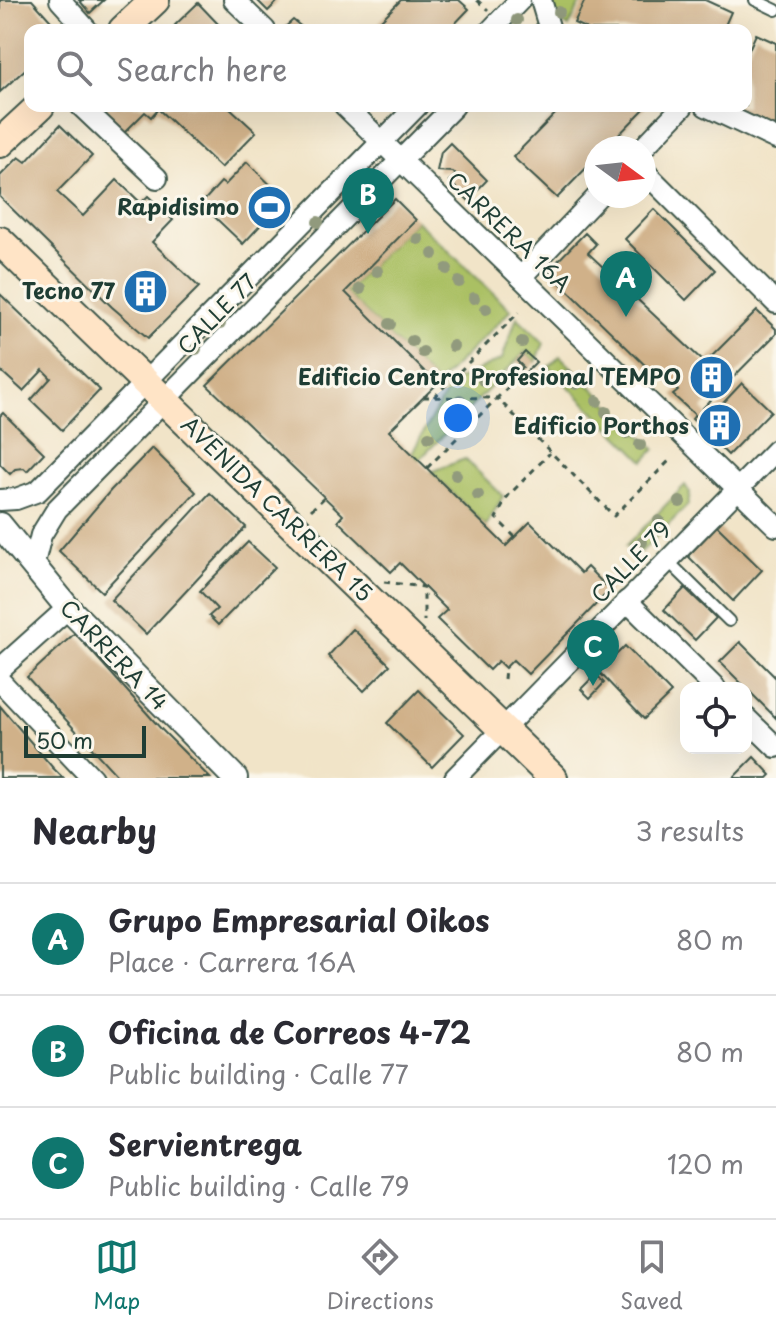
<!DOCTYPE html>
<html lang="en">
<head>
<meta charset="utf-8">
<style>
	:root { --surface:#fff; --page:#f2f2f3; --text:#2b2b33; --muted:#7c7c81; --line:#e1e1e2; --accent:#0f766e }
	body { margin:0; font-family:"Playpen Sans",sans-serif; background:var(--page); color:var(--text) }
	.controls { position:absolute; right:24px; bottom:24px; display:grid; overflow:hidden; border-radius:16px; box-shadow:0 8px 32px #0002 }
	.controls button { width:72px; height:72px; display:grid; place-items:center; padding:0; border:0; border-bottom:2px solid var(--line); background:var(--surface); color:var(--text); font:40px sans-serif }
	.compass { position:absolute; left:584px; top:136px; width:72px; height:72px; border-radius:50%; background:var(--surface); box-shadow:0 8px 32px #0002; rotate:105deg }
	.scale { position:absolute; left:24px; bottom:20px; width:122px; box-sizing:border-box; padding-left:8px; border:4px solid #1f3d34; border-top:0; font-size:22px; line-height:28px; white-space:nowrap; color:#1f3d34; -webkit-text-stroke:6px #fbf7ec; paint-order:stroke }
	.you { position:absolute; left:458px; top:418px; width:28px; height:28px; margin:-20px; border:6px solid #fff; border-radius:50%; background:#1a73e8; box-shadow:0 0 0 12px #1a73e833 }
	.badge { display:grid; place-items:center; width:52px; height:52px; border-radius:50%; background:var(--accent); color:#fff; font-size:26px; font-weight:700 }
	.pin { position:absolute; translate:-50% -66px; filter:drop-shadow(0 2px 4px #0008) }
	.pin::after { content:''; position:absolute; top:42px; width:28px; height:24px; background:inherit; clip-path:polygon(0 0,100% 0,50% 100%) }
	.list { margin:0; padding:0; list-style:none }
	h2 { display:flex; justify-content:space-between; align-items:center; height:104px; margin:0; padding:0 32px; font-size:34px }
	h2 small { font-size:26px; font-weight:400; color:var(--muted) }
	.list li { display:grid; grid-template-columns:52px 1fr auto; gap:24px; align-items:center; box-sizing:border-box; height:112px; padding:0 32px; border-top:2px solid var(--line) }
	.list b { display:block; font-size:30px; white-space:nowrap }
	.list p { margin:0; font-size:26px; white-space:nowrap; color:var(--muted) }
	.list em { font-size:26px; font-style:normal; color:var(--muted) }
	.icon { flex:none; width:44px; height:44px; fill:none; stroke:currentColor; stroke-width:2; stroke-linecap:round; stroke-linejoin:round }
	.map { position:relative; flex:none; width:776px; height:778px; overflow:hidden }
	.search { position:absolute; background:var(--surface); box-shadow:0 8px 32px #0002; left:24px; right:24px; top:24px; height:88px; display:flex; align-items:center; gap:20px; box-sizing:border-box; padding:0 28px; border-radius:16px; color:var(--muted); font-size:30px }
	.sheet { height:440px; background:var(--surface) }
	nav { display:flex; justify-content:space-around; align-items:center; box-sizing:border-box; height:112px; border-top:2px solid var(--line); background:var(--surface); font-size:22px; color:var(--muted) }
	nav a { display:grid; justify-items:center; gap:4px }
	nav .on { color:var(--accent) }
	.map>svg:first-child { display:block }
	.green { fill:#aac064; stroke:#647e4c; stroke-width:2 }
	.building { fill:#d0b189 }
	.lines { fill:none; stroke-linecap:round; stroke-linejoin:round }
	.service-casing { stroke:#3e564a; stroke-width:14 }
	.minor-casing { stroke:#3e564a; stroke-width:24 }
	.tertiary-casing { stroke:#3e564a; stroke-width:28 }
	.secondary-casing { stroke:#3e564a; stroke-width:32 }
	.path { stroke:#3e564a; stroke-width:3; stroke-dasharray:6 6; stroke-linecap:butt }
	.service { stroke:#fff; stroke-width:10 }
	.minor { stroke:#fff; stroke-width:20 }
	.tertiary { stroke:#fff; stroke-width:24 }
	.secondary { stroke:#ffe4c6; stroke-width:28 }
	.tree { fill:#919a7d }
	.labels { text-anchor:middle; stroke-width:6; stroke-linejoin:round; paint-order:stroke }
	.poi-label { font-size:22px; font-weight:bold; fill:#1f3d34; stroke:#fbf7ec; text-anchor:end }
	.street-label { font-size:22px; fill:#1f3d34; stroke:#fbf7ec }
</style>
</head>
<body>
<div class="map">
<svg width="776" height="778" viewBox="0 0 776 778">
	<rect width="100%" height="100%" fill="#fbf7ec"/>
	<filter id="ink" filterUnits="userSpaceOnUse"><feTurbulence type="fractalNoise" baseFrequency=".0125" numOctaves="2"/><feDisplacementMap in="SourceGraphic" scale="16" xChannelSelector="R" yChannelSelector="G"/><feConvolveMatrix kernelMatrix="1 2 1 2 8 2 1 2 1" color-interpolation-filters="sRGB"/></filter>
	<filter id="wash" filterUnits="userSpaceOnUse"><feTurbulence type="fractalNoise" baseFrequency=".006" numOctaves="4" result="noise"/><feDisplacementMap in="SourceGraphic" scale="32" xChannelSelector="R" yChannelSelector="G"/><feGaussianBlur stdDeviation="1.8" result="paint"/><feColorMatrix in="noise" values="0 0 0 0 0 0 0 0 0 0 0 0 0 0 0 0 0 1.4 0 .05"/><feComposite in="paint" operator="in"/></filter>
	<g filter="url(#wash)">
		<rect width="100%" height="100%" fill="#f1e4c8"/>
		<g class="green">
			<path d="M551 0H582L569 27 557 19Z"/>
			<path d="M416 220 511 310 437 384 345 292Z"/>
			<path d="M517 317 544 343 536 362 525 352 419 460 412 453 451 383 502 359Z"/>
			<path d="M560 356 655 449 644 461 549 367Z"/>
			<path d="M465 459 503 496 486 526 431 472Z"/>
			<path d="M685 485 690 493 688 505 641 552 626 546Z"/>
		</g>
		<g id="blocks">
			<g class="building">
				<path d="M0 0H32L59 30H30V65L0 92Z"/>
				<path d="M79 0H104L90 13Z"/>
				<path d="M257 0H279L268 11Z"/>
				<path d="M401 0H459L469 9 449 30H371Z"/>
				<path d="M585 0H705L731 12 723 30H589L574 23Z"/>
				<path d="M198 3 219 25V30H176L178 27 175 25Z"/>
				<path d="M293 20 303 28 301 30H282Z"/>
				<path d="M756 34 776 43V127L730 106H746V56Z"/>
				<path d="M96 106H228L256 132 221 168 158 109 151 117 145 112 124 133Z"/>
				<path d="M563 106H647L606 148H596V158L557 198 513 157Z"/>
				<path d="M60 125 92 156 57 192 83 216 117 180 141 203 148 196 173 220 152 242 199 287 148 338 112 307 0 197V176L19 157 26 162Z"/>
				<path d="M450 143 487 180 468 200 449 181 456 175 453 172 437 171 441 152Z"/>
				<path d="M247 162 285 199 243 244 201 204 221 182 225 185Z"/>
				<path d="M395 199 416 220 345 292 437 384 389 431 506 546 530 522 581 573 587 567 610 590 528 674 513 660 505 668 498 661 489 670 437 619 447 610 400 563 391 572 338 521 343 515 207 385Z"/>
				<path d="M654 209 715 270 686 300 625 239Z"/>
				<path d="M585 233 596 244 588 253 705 363 757 311 776 329V334L702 409 710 417 742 383 771 411 728 455 692 419 695 415 673 395 678 391 657 369 652 372 548 271Z"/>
				<path d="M0 294 100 390 62 430 31 400 51 378 43 370 23 391 0 370Z"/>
				<path d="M525 352 536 362 523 375 519 371 523 367 517 361Z"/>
				<path d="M3 413 44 453 27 471 24 468 15 469 10 474 0 464V416Z"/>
				<path d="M152 448 196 492 102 592 59 551 111 490Z"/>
				<path d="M210 493 246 527 146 634 111 600Z"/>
				<path d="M717 526 762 570 733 601 688 556Z"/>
				<path d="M248 542 275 567 218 625 209 616 217 609 200 591Z"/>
				<path d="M685 588 716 618 695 640 664 610Z"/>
				<path d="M353 629 390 665 364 691 328 656Z"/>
				<path d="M75 633 162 730 210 778H119L27 677Z"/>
				<path d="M740 642 776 678V718L720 662Z"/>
				<path d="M625 646 671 693 644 719 599 672Z"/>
				<path d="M596 674 604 683 590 698 581 689Z"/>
				<path d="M419 690 464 734 432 767 387 723Z"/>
				<path d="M0 706 53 768 63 778H0Z"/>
				<path d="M754 757 771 775 768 778H733Z"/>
			</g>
		</g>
	</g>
	<g filter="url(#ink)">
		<use href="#blocks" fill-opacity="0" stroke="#3e564a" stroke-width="2"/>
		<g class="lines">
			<defs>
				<g id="service">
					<path d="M755 0 776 10"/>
					<path d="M667 560 729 621"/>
				</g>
				<g id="minor">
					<path d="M60 0 87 30"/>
					<path d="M234 0 265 30"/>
					<path d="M541 0 550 30"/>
					<path d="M491 30 520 0"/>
					<path d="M81 106 157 178"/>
					<path d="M345 106 776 526"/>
					<path d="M706 106 776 139"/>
					<path d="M643 148 683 106"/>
					<path d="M644 171 776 303"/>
					<path d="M521 277 598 196"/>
					<path d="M0 500 16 499 38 491 417 106"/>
					<path d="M33 567 41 535 57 509 454 106"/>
					<path d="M627 601 715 688"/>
					<path d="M0 669 68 608"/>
					<path d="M0 681 92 778"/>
					<path d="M746 718 776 747"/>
					<path d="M455 778 776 450"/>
				</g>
				<path id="tertiary" d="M0 525 68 608 235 778"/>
				<g id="secondary">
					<path d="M123 30 155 0"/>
					<path d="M0 143 40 106"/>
					<path d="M0 241 553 778"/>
				</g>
			</defs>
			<use href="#service" class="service-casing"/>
			<use href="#minor" class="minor-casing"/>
			<use href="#tertiary" class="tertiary-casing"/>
			<use href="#secondary" class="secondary-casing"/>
			<g class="path">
				<path d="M477 0 488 10"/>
				<path d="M423 397 497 398 522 374"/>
				<path d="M434 397 519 312"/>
				<path d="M427 468 497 398 614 516 670 460"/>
				<path d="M311 510 325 497"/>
				<path d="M515 537 496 518 508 496 550 453"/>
				<path d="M384 582 424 587V621"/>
				<path d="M504 679 505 668"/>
			</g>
			<use href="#service" class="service"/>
			<use href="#minor" class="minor"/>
			<use href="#tertiary" class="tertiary"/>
			<use href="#secondary" class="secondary"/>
		</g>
		<g class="tree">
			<circle cx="559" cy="12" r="6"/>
			<circle cx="517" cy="20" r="6"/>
			<circle cx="318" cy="222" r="6"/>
			<circle cx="418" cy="239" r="6"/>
			<circle cx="433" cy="254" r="6"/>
			<circle cx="447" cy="269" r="6"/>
			<circle cx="377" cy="271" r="6"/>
			<circle cx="459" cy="282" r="6"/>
			<circle cx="360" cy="289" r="6"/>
			<circle cx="474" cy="298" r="6"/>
			<circle cx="486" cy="309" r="6"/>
			<circle cx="220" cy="324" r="6"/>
			<circle cx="390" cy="324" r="6"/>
			<circle cx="412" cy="341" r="6"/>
			<circle cx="522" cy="342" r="6"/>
			<circle cx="453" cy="346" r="6"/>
			<circle cx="196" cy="349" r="6"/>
			<circle cx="423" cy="352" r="6"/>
			<circle cx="568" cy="375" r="6"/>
			<circle cx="483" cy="380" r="6"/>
			<circle cx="576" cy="384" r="6"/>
			<circle cx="460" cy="400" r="6"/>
			<circle cx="597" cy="401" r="6"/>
			<circle cx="606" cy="412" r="6"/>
			<circle cx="616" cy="422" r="6"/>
			<circle cx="626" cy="433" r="6"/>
			<circle cx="429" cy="437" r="6"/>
			<circle cx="640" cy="445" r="6"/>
			<circle cx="456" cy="475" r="6"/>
			<circle cx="478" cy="495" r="6"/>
			<circle cx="680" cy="502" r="6"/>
			<circle cx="659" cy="521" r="6"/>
			<circle cx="642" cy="542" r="6"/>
		</g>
	</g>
	<defs>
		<symbol id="stadium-disc" viewBox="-11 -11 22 22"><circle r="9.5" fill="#1f6fb2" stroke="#fbf7ec"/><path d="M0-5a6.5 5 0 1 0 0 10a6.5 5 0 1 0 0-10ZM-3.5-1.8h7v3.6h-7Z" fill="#fff"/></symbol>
		<symbol id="building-disc" viewBox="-11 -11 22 22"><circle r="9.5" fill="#1f6fb2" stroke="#fbf7ec"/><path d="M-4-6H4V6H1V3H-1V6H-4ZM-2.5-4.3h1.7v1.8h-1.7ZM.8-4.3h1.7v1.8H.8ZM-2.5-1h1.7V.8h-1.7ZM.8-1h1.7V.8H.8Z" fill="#fff"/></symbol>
	</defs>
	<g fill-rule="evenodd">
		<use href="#stadium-disc" x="244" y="182" width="51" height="51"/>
		<use href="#building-disc" x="120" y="266" width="51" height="51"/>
		<use href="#building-disc" x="686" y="352" width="51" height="51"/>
		<use href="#building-disc" x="694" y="400" width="51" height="51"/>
	</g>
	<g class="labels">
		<g class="poi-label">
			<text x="239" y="215">Rapidisimo</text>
			<text x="115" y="299">Tecno 77</text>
			<text x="681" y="385">Edificio Centro Profesional TEMPO</text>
			<text x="689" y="434">Edificio Porthos</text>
		</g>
		<g class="street-label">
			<text transform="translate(509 232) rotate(44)" y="8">CARRERA 16A</text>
			<text transform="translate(217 314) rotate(-46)" y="8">CALLE 77</text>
			<text transform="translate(277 509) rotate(44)" y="8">AVENIDA CARRERA 15</text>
			<text transform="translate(631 562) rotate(-46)" y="8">CALLE 79</text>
			<text transform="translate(114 655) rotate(46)" y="8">CARRERA 14</text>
		</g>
	</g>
</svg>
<div class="controls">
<button><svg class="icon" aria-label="locate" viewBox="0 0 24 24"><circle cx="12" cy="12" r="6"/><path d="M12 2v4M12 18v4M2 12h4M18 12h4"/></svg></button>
</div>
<svg class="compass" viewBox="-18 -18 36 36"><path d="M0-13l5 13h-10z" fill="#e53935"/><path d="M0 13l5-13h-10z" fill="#7c7c81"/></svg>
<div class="scale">50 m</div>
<div class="you"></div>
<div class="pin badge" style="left:626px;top:317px">A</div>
<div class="pin badge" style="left:368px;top:234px">B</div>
<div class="pin badge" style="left:593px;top:686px">C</div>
<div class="search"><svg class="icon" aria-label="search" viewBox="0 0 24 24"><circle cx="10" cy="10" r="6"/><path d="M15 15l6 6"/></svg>Search here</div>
</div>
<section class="sheet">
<h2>Nearby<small>3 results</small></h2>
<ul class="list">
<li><span class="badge">A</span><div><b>Grupo Empresarial Oikos</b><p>Place · Carrera 16A</p></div><em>80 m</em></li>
<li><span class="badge">B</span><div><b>Oficina de Correos 4-72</b><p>Public building · Calle 77</p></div><em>80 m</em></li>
<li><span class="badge">C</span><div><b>Servientrega</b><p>Public building · Calle 79</p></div><em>120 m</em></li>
</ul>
</section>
<nav>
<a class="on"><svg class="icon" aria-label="map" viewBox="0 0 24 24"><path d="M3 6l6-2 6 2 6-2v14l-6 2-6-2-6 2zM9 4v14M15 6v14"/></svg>Map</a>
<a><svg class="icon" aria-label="directions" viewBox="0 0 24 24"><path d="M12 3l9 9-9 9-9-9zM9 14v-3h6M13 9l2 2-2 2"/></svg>Directions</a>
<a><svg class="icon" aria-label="saved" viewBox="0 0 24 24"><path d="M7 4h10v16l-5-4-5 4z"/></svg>Saved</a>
</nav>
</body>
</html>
